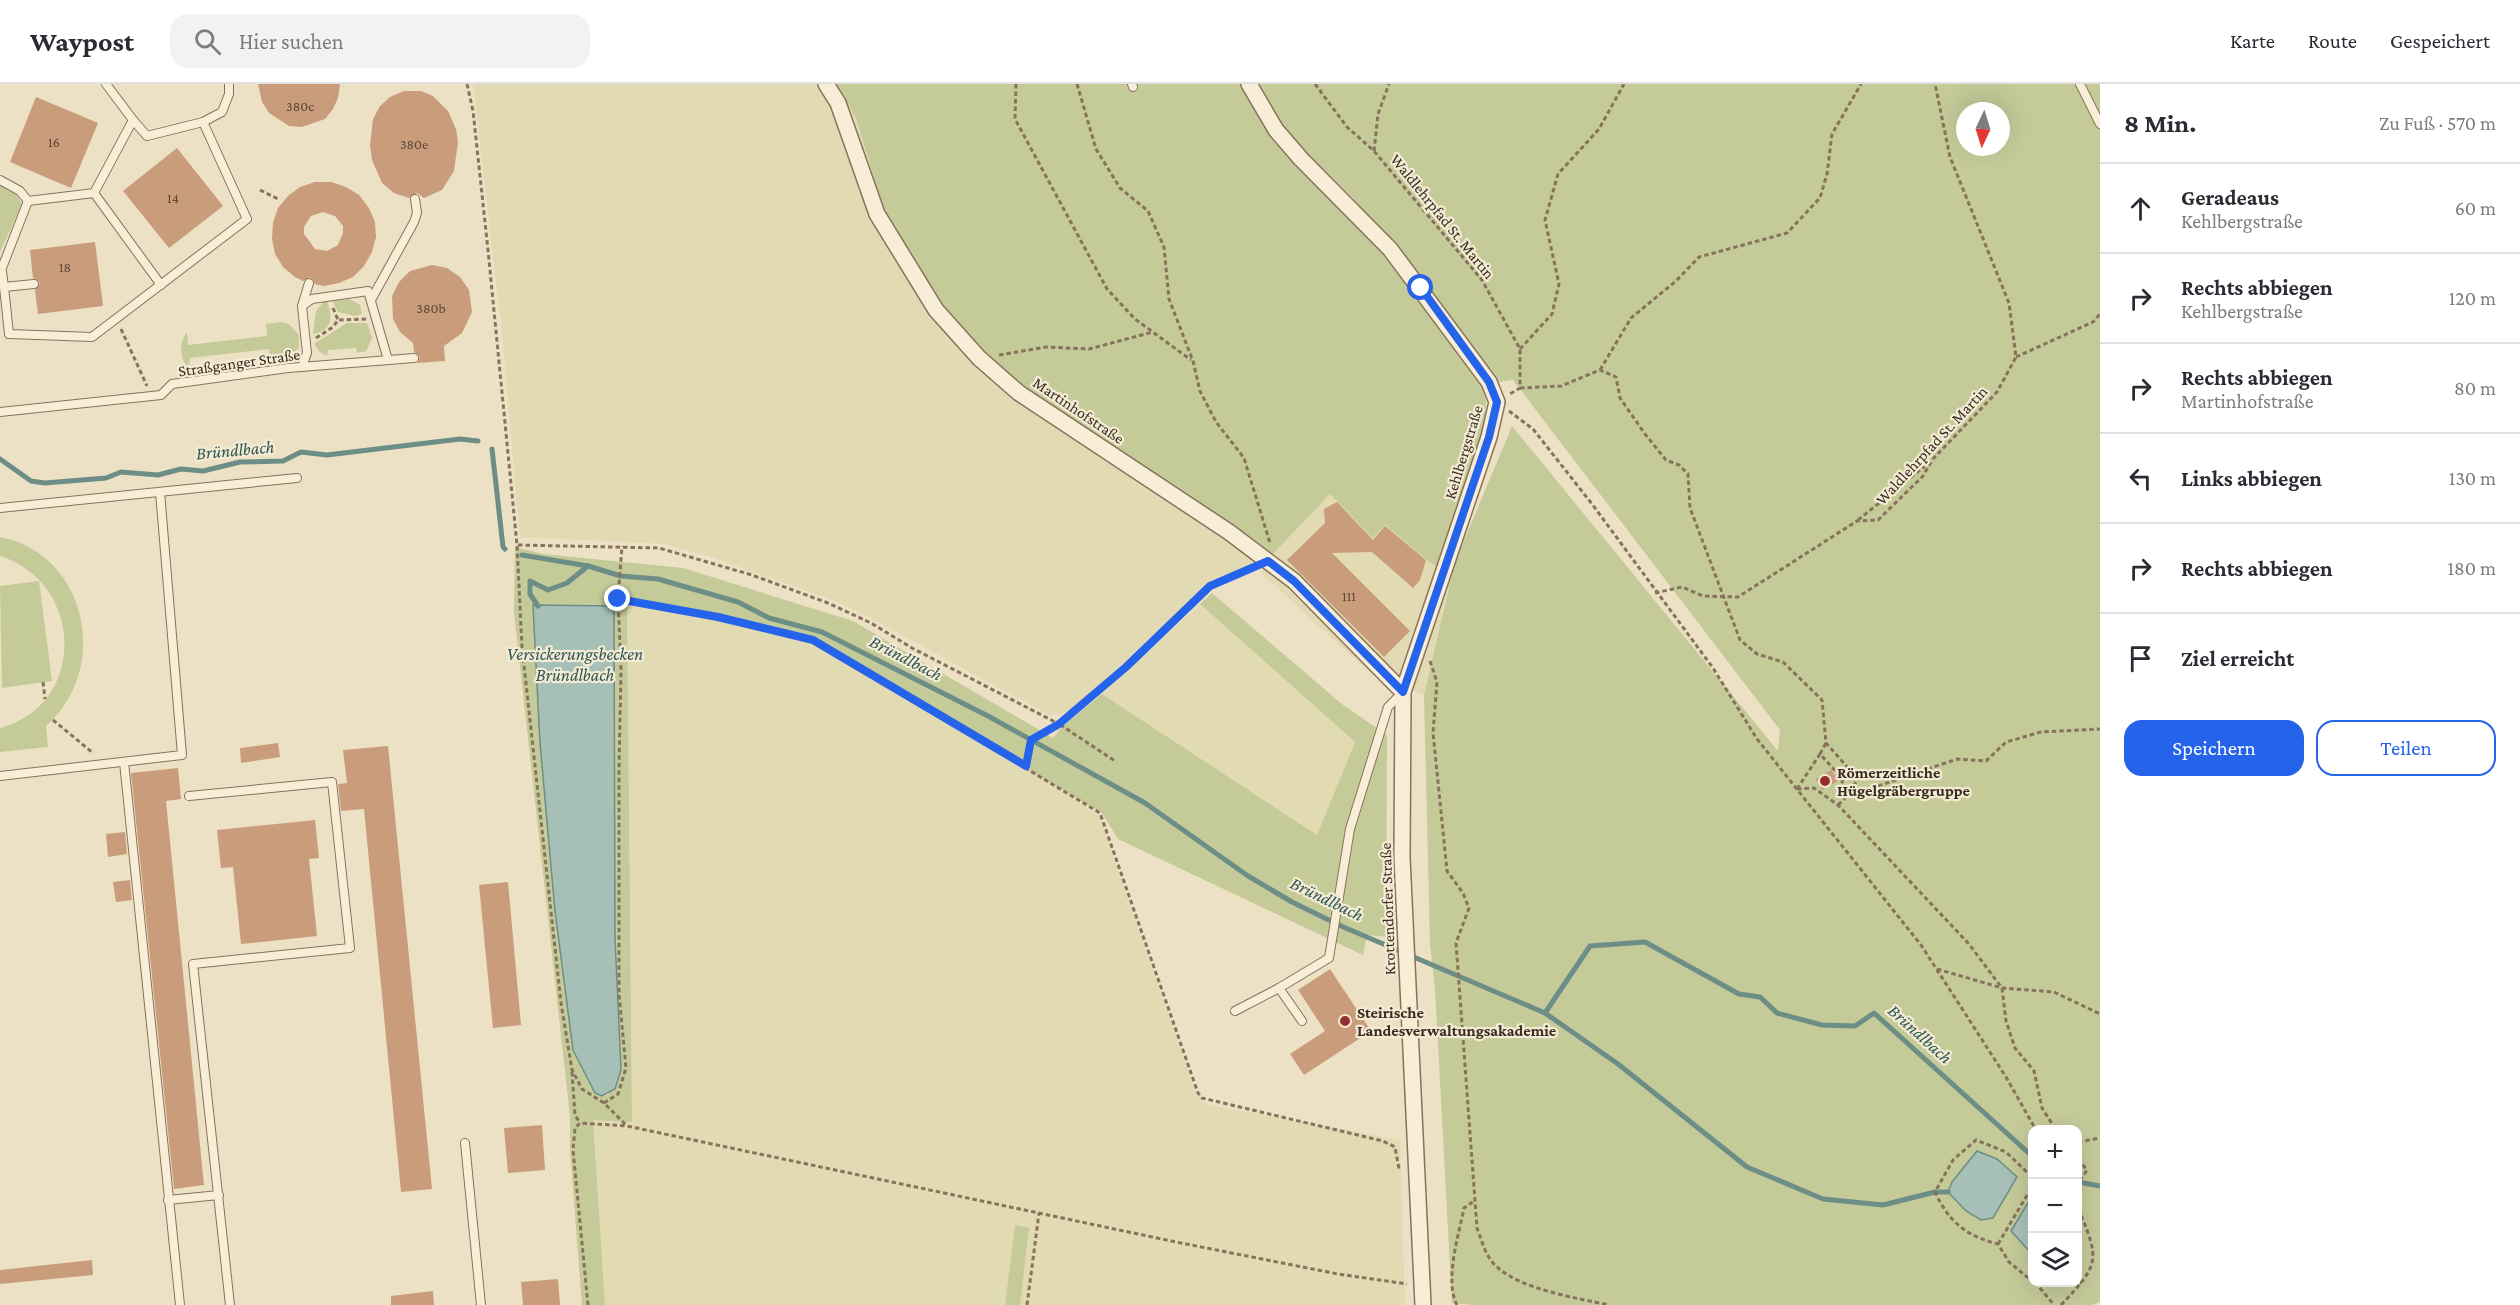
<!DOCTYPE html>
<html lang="de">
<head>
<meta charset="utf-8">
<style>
	:root { --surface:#fff; --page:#f2f2f3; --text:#2b2b33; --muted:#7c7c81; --line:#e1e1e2; --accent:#2563eb }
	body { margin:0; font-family:"Crimson Pro",serif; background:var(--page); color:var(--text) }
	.controls { position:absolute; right:18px; bottom:18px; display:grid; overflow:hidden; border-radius:12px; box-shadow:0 6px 24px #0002 }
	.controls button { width:54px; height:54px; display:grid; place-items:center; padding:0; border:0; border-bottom:2px solid var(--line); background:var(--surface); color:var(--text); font:30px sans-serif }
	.compass { position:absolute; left:1956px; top:18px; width:54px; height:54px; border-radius:50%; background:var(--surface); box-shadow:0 6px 24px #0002; rotate:184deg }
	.stop { position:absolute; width:18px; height:18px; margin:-14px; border:4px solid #2563eb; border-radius:50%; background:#fff }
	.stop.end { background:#2563eb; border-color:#fff; box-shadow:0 2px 6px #0008 }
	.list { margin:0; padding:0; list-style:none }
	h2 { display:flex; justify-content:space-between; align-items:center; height:78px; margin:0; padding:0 24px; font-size:26px }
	h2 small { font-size:20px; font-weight:400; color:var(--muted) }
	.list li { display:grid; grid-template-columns:39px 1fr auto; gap:18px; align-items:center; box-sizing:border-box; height:90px; padding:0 24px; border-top:2px solid var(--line) }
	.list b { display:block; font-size:22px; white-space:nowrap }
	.list p { margin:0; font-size:20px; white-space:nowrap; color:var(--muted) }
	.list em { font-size:20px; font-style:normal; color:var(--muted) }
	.actions { display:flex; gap:12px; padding:18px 24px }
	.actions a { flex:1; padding:14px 0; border:2px solid var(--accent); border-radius:18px; text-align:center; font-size:21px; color:var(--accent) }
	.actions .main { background:var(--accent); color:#fff }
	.icon { flex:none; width:33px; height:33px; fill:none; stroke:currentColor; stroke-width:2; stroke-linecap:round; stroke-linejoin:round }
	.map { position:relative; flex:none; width:2100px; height:1221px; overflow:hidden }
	header { display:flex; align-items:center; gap:36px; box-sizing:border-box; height:84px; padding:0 30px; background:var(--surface); border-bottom:2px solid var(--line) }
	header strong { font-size:28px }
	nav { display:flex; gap:33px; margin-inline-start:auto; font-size:21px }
	.search { width:420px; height:54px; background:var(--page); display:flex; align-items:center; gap:15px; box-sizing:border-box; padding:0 21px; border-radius:18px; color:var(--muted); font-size:22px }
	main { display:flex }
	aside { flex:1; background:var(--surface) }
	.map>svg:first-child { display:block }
	.farmland { fill:#e2dab3 }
	.green { fill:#c5ca99; fill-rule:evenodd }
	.water { fill:#a6c0b8; stroke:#6d8e86; stroke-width:1.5 }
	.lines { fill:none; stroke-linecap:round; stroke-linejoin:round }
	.stream { stroke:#6d8e86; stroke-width:5 }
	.building { fill:#c99c7c; fill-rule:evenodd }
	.service-casing { stroke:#87725c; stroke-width:10 }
	.minor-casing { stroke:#87725c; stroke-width:18 }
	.path { stroke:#87725c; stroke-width:3; stroke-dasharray:4.5 3; stroke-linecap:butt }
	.service { stroke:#f8eed8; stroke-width:8 }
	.minor { stroke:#f8eed8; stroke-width:15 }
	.route { stroke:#2563eb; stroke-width:8 }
	.poi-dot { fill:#942e2f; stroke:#f4ebd4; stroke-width:2 }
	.labels { text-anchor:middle; stroke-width:4.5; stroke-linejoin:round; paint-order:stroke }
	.number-label { font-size:14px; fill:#5c4736 }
	.street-label { font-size:16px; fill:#382b1f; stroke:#f4ebd4 }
	.poi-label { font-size:16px; font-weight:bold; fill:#382b1f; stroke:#f4ebd4; text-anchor:start }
	.water-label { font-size:18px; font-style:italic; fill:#2f5754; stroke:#f4ebd4 }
</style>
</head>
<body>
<header>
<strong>Waypost</strong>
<div class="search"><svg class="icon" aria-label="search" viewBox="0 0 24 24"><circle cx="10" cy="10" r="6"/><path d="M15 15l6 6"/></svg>Hier suchen</div>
<nav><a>Karte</a><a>Route</a><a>Gespeichert</a></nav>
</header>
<main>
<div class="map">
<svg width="2100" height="1221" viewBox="0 0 2100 1221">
	<rect width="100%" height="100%" fill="#ede1c5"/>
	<g class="farmland">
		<path d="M473 0H836L856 34 884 127 1269 474 1330 409 1373 454 1385 441 1436 483 1455 478 1424 611 1372 591 1261 489 1268 475 1212 495 1076 623 1061 630 1049 631 876 537 835 517 708 472 664 460 520 453 502 249Z"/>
		<path d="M627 517 808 558 1026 682 1099 732 1197 1012 1209 1021 1400 1056 1405 1221H605L593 1035 632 1037Z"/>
		<path d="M1200 520 1355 658 1317 751 1102 610Z"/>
	</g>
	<g class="green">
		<path d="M836 0H1243L1417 210 1483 304 1486 318 1485 339 1436 483 1385 441 1373 454 1330 410 1269 474 997 287 941 227 884 127 856 34Z"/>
		<path d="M1256 0H2100V1218L2092 1221H1472L1452 1219 1435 905 1430 860 1424 611 1455 478 1512 342 1778 667 1780 646 1513 296 1497 298 1418 188 1352 113 1290 53ZM1965 27H2001V63H1965ZM2032 1046H2078V1147L2082 1160 2081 1177 2078 1179V1198H2032V1170L2011 1147 2032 1112Z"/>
		<path d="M0 101 16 110 22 120 0 168Z"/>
		<path d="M350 215 360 221 362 230 355 232 338 228 332 216Z"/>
		<path d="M324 217H327C333 233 333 246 313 250L316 227Z"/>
		<path d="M281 238 289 240 299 251V264L289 275 270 278 269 265 190 274 189 287C181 273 177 262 187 248L188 261 267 252 266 240Z"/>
		<path d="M347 239H367L372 254 366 267 357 269 356 264 328 266 327 272 320 268 314 260Z"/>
		<path d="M0 453C88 470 111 586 46 642L48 663 0 668V644C88 621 84 498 0 472Z"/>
		<path d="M515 463 543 470 683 484 853 537 1053 654 1062 643 1102 610 1317 751 1355 658 1200 520 1212 509 1343 621 1387 651 1386 853 1367 851 1363 871 1118 755 1102 729 808 558 627 517 632 1038 593 1036 605 1221H582L570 1066V1032L514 528ZM533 521 614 522 615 854 621 986 608 1011 602 1012 595 1009 573 966 555 827 540 659Z"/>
		<path d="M39 497 52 597 2 604 0 502Z"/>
		<path d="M1015 1141 1029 1144 1020 1221H1005Z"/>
	</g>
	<g class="water">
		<path d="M533 521 614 522 615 854 621 986 615 1005 602 1012 595 1009 573 966 555 827 540 659Z"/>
		<path d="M1977 1067 1997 1075 2017 1093 1993 1134 1981 1136 1966 1127 1948 1108 1952 1098Z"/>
		<path d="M2032 1112V1170L2011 1147Z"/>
	</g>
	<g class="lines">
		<g class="stream">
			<path d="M492 365 503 463 505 465"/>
			<path d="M0 375 31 397 45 399 106 394 121 388 158 391 181 385 203 387 240 378 283 377 301 368 327 371 460 355 478 357"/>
			<path d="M522 471 588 482 621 492 658 495 738 518 769 534 822 548 988 632 1145 719 1248 792 1292 818 1341 842 1545 929 1590 862 1645 858 1739 910 1760 913 1777 929 1822 941 1855 942 1874 929 2032 1072"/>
			<path d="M538 522 530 510V497L548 506 567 499 588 482"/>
			<path d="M1545 929 1618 980 1747 1083 1823 1115 1883 1121 1935 1108H1948"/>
			<path d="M2078 1098 2100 1102"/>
		</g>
	</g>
	<g class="building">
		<path d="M258 0H340L338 14 333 25 325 35 302 43 289 42 269 29 262 18Z"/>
		<path d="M404 7H421L433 12 448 27 456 45 458 58 454 87 442 106 424 114 417 109 409 114 394 109 382 99 372 76 370 61 373 35 380 22 390 13Z"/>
		<path d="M36 13 98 39 71 104 10 78Z"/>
		<path d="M177 64 223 122 169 164 123 107Z"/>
		<path d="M315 98H331L346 103 359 111 369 124 375 138 376 153 372 168 364 182 353 193 339 199 324 202 315 200 310 193 303 197 295 193 283 183 275 170 272 155 273 139 278 124 288 112 300 103ZM323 128 335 132 343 142V149L338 161 327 167 315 165 304 150V143L311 132Z"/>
		<path d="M95 158 103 222 38 230 35 206 40 199 33 194 30 166Z"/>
		<path d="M432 181 447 184 460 193 469 206 472 228 462 249 444 262 445 277 417 279 420 273 414 268 413 259 400 248 393 235 392 212 399 198 410 187Z"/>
		<path d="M1337 418 1373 456 1385 442 1426 476 1420 496 1413 504 1372 468 1332 469 1410 547 1384 573 1287 476 1325 439 1324 425Z"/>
		<path d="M278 659 280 673 241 679 240 664Z"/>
		<path d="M388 662 432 1105 401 1108 364 725 341 727 338 700 347 699 343 666Z"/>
		<path d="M178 684 181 715 166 717 204 1101 174 1105 131 689Z"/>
		<path d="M1831 686 1838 697 1822 706 1816 695Z"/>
		<path d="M315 736 319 774 309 775 317 852 241 860 233 783 221 784 217 746Z"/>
		<path d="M125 748 127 770 108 773 106 750Z"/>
		<path d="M130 796 132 816 116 818 113 798Z"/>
		<path d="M508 798 521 941 493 944 479 801Z"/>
		<path d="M1330 885 1371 947 1304 991 1290 970 1325 947 1298 906Z"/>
		<path d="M542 1041 545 1086 508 1089 504 1044Z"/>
		<path d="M92 1176 93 1191 0 1200V1186Z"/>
		<path d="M558 1195 560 1221H523L521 1198Z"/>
		<path d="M433 1207 434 1221H391V1212Z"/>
	</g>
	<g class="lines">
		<defs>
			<g id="service">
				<path d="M1132 0 1133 3"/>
				<path d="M2080 0 2100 40"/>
				<path d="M133 36 147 52 203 38 222 28 229 10V0"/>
				<path d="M0 96 20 107 28 117"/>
				<path d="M94 109 161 201"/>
				<path d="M2 188 4 203 34 200"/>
				<path d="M0 189 28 117 94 109 133 36 106 0"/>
				<path d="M4 203 9 250 92 253 247 135 203 38"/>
				<path d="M371 216 414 138 417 129 415 115"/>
				<path d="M302 222 312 215 368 207 388 276"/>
				<path d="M302 283 307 269 302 222 309 199"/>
				<path d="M0 328 161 311 172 300 288 284 414 274"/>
				<path d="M0 424 297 394"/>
				<path d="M124 678 180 1221"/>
				<path d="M0 692 182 671 160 408"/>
				<path d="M189 712 332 698 350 864 193 880 230 1221"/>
				<path d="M1235 927 1279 904"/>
				<path d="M1302 937 1279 904 1329 874 1350 745 1388 623 1402 609"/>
				<path d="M465 1059 481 1221"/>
				<path d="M168 1116 219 1111"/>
			</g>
			<g id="minor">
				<path d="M826 0 838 19 877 130 936 226 979 274 1019 309 1229 448 1294 497 1403 608"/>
				<path d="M1249 0 1276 46 1301 75 1390 165 1489 298 1497 318 1489 353 1403 608 1402 774 1423 1221"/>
			</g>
		</defs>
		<use href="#service" class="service-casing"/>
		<use href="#minor" class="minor-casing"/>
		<g class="path">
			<path d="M467 0 473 27 488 166 517 461 522 563 561 919 572 986 582 1005 604 1019 627 1042"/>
			<path d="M1016 0 1015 35 1107 205 1135 235 1191 276"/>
			<path d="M1077 0 1096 65 1120 104 1148 127 1164 163 1169 215 1193 277 1200 307 1216 338 1244 374 1270 459"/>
			<path d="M1315 0 1347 43 1374 67 1482 196 1520 265V304L1510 310"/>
			<path d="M1374 67 1378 30 1389 0"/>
			<path d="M260 106 280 116"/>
			<path d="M333 224 338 236"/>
			<path d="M121 245 147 302"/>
			<path d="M316 254 333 243 338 236 366 235"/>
			<path d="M1520 265 1552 230 1559 200 1545 136 1558 90 1599 45 1624 0"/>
			<path d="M999 271 1046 263 1089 265 1153 248"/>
			<path d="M2016 273 2093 238 2100 230"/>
			<path d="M1600 286 1631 234 1676 197 1699 173 1787 149 1820 114 1827 90 1832 50 1861 0"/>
			<path d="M1520 304 1561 302 1600 286 1616 293 1620 314 1645 350 1666 376 1679 381 1688 390 1690 424 1740 556 1757 570 1783 578 1822 616 1826 659 1858 695 1846 713"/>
			<path d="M1509 327 1533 345 1592 420 1713 584 1757 655 1921 861 2006 993 2036 1046"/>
			<path d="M1858 436 1930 378"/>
			<path d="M518 461 659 464 752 491 828 519 871 539 912 564 1059 640 1126 583 1210 502 1252 484"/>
			<path d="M1655 509 1682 503 1703 512 1738 513 1857 437 1878 436 1923 392 1932 376 1997 308 2016 273 2009 219 1950 73 1935 0"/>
			<path d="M618 515 622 462"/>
			<path d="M1430 577 1437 598 1433 649 1447 787 1463 809 1469 824 1456 859 1477 1144C1482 1157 1485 1171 1495 1181 1518 1205 1577 1214 1609 1221"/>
			<path d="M43 598 45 615"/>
			<path d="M53 636 93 669"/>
			<path d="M1820 670 1826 659"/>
			<path d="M1026 682 1031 656 1059 640 1115 677"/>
			<path d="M1797 705 1814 704 1838 721 1969 860 2002 904 2006 937 2015 964 2034 987 2042 1024 2056 1046"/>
			<path d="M1797 705 1820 670 1841 693 1846 713"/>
			<path d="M1838 721 1846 713 1957 675 1986 677 2006 658 2041 648 2100 645"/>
			<path d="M1937 885 2002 904 2054 908 2100 930"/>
			<path d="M572 988 575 1031 580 1039"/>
			<path d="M604 1019 618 1010 626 984 619 910V684L621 586 618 515 718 533 813 556 1100 729 1198 1009 1202 1014 1383 1057 1395 1063 1399 1085"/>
			<path d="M2078 1058 2100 1054"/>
			<path d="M2078 1075 2087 1086 2078 1100"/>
			<path d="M2032 1093 2006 1068 1976 1056 1953 1076 1935 1108C1949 1138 1966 1152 1998 1160L2009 1178 2032 1197"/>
			<path d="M1998 1160 2032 1103"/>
			<path d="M2035 1198 2054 1221"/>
			<path d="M2035 1199H2081"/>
			<path d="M588 1221 573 1066 575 1044 580 1039 627 1042 1176 1158 1338 1190 1407 1200"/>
			<path d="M1027 1221 1039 1129"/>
			<path d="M1457 1221C1444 1197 1459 1150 1464 1124L1474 1117"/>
			<path d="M2061 1221C2100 1180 2100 1176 2078 1124"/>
		</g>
		<use href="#service" class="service"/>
		<use href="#minor" class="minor"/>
	</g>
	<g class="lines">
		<path class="route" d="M618 515 718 533 813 556 1026 682 1031 656 1059 640 1126 583 1210 502 1268 477 1294 497 1403 608 1489 353 1497 318 1489 298 1421 204"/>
	</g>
	<g class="poi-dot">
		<circle cx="1825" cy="697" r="6"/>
		<circle cx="1345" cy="937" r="6"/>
	</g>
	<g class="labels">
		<g class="number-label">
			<text x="300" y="27">380c</text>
			<text x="54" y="63">16</text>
			<text x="414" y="65">380e</text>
			<text x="173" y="119">14</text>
			<text x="65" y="188">18</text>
			<text x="431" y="229">380b</text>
			<text x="1349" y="517">111</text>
		</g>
		<g class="street-label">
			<text transform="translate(1443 132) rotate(51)" y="6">Waldlehrpfad St. Martin</text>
			<text transform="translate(239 278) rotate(-8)" y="6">Straßganger Straße</text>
			<text transform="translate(1079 326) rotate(34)" y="6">Martinhofstraße</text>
			<text transform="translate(1931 361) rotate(-47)" y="6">Waldlehrpfad St. Martin</text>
			<text transform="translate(1463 368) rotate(-73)" y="6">Kehlbergstraße</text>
			<text transform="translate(1387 825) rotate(-92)" y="6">Krottendorfer Straße</text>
		</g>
		<g class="poi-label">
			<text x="1837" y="694">Römerzeitliche<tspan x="1837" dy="18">Hügelgräbergruppe</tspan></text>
			<text x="1357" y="934">Steirische<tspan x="1357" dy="18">Landesverwaltungsakademie</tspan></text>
		</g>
		<g class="water-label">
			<text transform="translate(235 366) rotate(-5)" y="6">Bründlbach</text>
			<text x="575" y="576">Versickerungsbecken<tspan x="575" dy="21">Bründlbach</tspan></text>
			<text transform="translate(906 574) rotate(27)" y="6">Bründlbach</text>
			<text transform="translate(1327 815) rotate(26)" y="6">Bründlbach</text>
			<text transform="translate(1920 950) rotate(42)" y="6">Bründlbach</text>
		</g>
	</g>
</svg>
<div class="controls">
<button>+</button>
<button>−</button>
<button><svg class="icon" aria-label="layers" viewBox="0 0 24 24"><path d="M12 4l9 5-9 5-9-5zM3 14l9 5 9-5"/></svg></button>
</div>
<svg class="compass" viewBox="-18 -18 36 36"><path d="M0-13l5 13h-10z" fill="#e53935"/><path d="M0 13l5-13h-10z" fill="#7c7c81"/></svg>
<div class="stop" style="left:1421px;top:204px"></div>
<div class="stop end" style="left:618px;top:515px"></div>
</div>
<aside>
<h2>8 Min.<small>Zu Fuß · 570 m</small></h2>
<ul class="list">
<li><svg class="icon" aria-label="ahead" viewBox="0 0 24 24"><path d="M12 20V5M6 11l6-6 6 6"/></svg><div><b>Geradeaus</b><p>Kehlbergstraße</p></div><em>60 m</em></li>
<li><svg class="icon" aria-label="right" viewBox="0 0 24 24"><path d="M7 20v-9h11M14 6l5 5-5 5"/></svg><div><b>Rechts abbiegen</b><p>Kehlbergstraße</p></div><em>120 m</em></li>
<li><svg class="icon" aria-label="right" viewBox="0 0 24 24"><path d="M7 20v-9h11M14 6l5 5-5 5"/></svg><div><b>Rechts abbiegen</b><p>Martinhofstraße</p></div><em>80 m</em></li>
<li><svg class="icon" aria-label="left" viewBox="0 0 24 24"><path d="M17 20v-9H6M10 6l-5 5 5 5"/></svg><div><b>Links abbiegen</b></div><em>130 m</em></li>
<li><svg class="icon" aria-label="right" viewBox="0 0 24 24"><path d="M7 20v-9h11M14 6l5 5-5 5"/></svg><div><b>Rechts abbiegen</b></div><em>180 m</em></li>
<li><svg class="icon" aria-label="arrive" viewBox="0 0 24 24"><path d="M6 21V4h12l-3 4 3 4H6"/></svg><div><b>Ziel erreicht</b></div></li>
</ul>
<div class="actions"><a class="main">Speichern</a><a>Teilen</a></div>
</aside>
</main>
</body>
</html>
